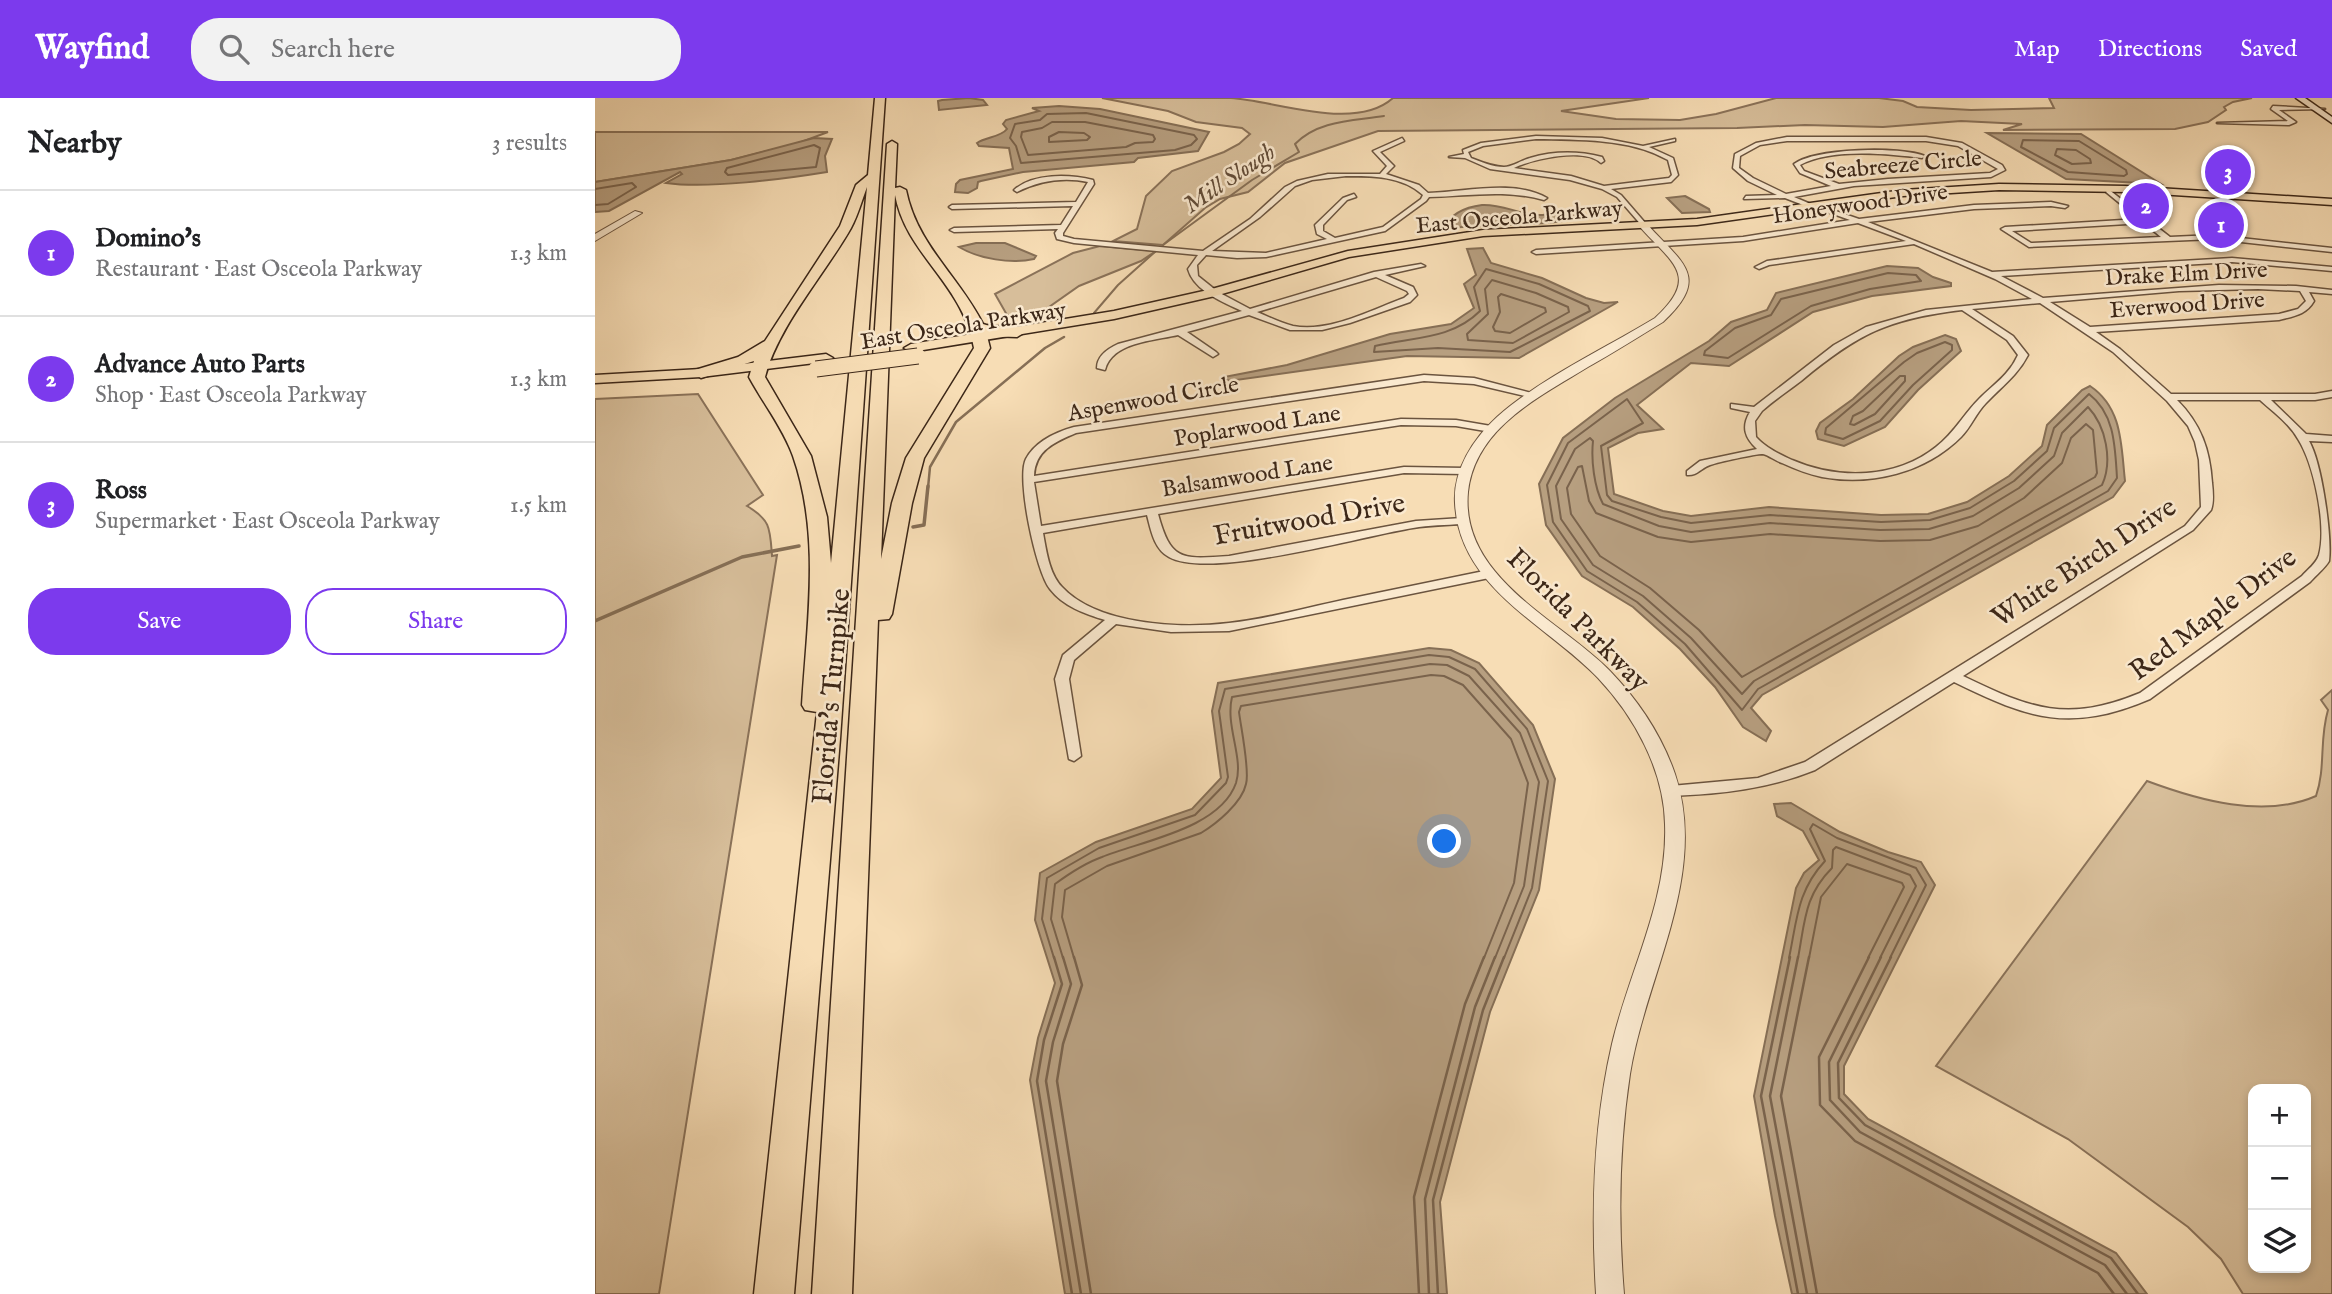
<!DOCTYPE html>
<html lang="en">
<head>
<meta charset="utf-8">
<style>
	:root { --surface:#fff; --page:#f2f2f2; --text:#202124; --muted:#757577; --line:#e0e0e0; --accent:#7c3aed }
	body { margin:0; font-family:"IM FELL English",serif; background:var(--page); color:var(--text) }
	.controls { position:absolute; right:21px; bottom:21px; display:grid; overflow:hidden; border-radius:14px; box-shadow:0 4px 10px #0003 }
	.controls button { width:63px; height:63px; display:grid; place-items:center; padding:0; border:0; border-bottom:2px solid var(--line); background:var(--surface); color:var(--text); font:35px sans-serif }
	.you { position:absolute; left:850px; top:744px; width:24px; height:24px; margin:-18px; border:5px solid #fff; border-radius:50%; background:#1a73e8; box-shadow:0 0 0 10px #1a73e833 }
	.badge { display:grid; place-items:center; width:46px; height:46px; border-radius:50%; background:var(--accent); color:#fff; font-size:23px; font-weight:700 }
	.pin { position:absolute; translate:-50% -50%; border:4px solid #fff; box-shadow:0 2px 7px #0006 }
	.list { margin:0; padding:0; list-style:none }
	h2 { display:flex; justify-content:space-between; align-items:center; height:91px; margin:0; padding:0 28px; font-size:30px }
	h2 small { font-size:23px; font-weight:400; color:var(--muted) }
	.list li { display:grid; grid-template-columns:46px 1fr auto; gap:21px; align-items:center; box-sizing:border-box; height:126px; padding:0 28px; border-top:2px solid var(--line) }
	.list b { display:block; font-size:26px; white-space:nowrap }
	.list p { margin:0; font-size:23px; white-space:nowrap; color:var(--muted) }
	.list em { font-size:23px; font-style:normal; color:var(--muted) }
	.actions { display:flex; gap:14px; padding:21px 28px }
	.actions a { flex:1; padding:16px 0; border:2px solid var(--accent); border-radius:28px; text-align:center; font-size:24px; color:var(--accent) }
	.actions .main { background:var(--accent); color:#fff }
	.icon { flex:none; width:38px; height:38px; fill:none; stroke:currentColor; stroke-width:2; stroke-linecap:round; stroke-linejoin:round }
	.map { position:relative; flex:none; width:1737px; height:1196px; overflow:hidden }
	header { display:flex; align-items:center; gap:42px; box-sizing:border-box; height:98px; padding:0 35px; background:var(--accent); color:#fff }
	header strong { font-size:33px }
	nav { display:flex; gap:38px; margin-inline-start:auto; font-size:24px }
	.search { width:490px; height:63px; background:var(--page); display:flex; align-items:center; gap:18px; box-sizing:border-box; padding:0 24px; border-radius:28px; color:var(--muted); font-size:26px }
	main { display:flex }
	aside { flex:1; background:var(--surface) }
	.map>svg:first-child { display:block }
	.green { fill:#d7be9a; stroke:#8a7259; stroke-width:2; fill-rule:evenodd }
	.water { fill:#b79f80; stroke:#866f56; stroke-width:2 }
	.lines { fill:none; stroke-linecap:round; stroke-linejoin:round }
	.shore-far1 { stroke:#7a634c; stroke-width:2 }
	.shore { stroke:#7a634c; stroke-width:2.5 }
	.stream-far2 { stroke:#866f56; stroke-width:2 }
	.stream-far1 { stroke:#866f56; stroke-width:2.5 }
	.stream { stroke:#866f56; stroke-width:3.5 }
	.minor-casing { stroke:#6b543f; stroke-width:3 }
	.tertiary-casing { stroke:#6b543f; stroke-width:2 }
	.secondary-casing { stroke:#3c2718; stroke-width:3 }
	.primary-casing { stroke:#3c2718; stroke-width:3 }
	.motorway-casing { stroke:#3c2718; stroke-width:3 }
	.minor { fill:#fae9cf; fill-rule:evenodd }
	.tertiary { fill:#fae9cf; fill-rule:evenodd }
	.secondary { fill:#fae9cf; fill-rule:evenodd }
	.primary { fill:#f7ddb5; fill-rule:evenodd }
	.motorway { fill:#f7ddb5; fill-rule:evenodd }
	.primary-bridge-casing { stroke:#3c2718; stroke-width:17; stroke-linecap:butt }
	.primary-bridge { stroke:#f7ddb5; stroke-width:15 }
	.labels { text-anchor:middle; stroke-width:5; stroke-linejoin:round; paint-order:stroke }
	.far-street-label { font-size:23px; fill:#3c2718; stroke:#fae9cf }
	.far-water-label { font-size:24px; font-style:italic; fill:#614b37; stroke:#fae9cf }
	.street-label { font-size:28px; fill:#3c2718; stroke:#fae9cf }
</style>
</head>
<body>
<header>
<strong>Wayfind</strong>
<div class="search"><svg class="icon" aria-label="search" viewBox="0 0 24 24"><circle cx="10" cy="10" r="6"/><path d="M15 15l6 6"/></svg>Search here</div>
<nav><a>Map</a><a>Directions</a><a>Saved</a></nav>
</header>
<main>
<aside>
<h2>Nearby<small>3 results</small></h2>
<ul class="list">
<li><span class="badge">1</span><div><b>Domino's</b><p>Restaurant · East Osceola Parkway</p></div><em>1.3 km</em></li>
<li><span class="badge">2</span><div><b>Advance Auto Parts</b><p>Shop · East Osceola Parkway</p></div><em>1.3 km</em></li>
<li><span class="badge">3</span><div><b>Ross</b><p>Supermarket · East Osceola Parkway</p></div><em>1.5 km</em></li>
</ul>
<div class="actions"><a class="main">Save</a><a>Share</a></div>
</aside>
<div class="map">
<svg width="1737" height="1196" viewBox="0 0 1737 1196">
	<rect width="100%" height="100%" fill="#f7ddb5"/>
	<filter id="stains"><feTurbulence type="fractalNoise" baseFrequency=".00286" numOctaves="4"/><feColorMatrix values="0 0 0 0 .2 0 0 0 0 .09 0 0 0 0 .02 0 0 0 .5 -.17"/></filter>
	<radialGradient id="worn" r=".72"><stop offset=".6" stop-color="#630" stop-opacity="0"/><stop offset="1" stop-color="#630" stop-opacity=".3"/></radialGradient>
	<g class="green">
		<path d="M507 0C550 0 594 0 636 0 682 3 760 34 798 0H1054L966 13 1021 21 1085 22 1121 16 1181 0H1284L1308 3 1322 9 1376 12 1459 10 1454 0H1657L1638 4 1629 9 1631 12 1613 24 1580 31 1408 32 1427 26 1366 23 1288 29 1210 27 1142 30 783 33 690 65 653 94 625 101 610 110 568 147 518 143 542 131 551 98 577 73 629 54 644 46 655 36 647 30 601 24 573 13Z"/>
		<path d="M0 34H233L201 46 136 62 0 84Z"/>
		<path d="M505 148 561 153 546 163 484 188 444 216 412 217 400 196 478 155Z"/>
		<path d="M103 296 168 397 152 408C176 422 175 431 177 458L182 457 64 1196H0V301Z"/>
		<path d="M1737 592V1196H1648L1626 1161 1593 1129 1473 1041 1341 968 1552 683C1603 702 1669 721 1721 698 1731 669 1724 642 1733 612L1726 602ZM1658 991H1711V1170H1658Z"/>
	</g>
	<g class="water">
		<path d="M374 0 388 2 392 7 344 12 343 3 347 2Z"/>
		<path d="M464 8 505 11 614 34 603 53 543 60 539 64 428 74 386 83 383 84 382 90 373 95 360 94 361 86 365 82 418 71 414 50 384 48 382 45C391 39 406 39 412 31L408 26 411 22 444 13 437 10Z"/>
		<path d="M1392 35 1486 36 1566 86 1471 81Z"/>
		<path d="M219 40 237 41 230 58 232 74C189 81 113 91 71 85L87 76 85 74 14 113 0 114V84L136 62Z"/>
		<path d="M1090 98 1114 111 1115 114 1087 115 1072 100Z"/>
		<path d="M887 107C906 106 921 115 941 117 956 118 973 111 984 112L990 120 953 125 849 130C856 115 871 109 887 107Z"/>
		<path d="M381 145H410L441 158 439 161C416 166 384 161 364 149Z"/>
		<path d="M888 150 896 165 947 180 991 200 1009 205 1023 204 924 260 812 258 634 283 629 279 692 267 795 236 856 226 879 210 869 186 881 177 872 151Z"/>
		<path d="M1292 168 1323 170 1338 179 1356 185V188L1277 198 1218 214 1134 268 1096 265 1042 307 1068 331 1043 335 1013 350 1019 396 1068 413 1096 418 1174 409 1286 417 1333 416 1372 404 1414 378 1447 348 1452 327 1487 292 1495 288C1528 310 1526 348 1530 383L1518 399 1167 597 1156 610 1176 633 1171 643 1148 629 1120 589 1085 551 1038 509 987 478 951 427 944 386 968 340 1020 300 1114 243 1136 224 1172 212 1181 195Z"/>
		<path d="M1350 237 1361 241 1366 253 1323 292 1290 329 1249 348 1223 341 1221 333 1225 325 1258 301 1304 258 1318 249Z"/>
		<path d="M834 550 856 552 884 565 938 627 960 681 944 792 895 914 845 1104 852 1196H470L435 982 443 940 460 885 440 822 445 775 501 744 597 711 626 680 617 613 623 585Z"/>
		<path d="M1196 705 1245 734 1293 754 1326 764 1340 787 1249 968V996L1273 1021 1521 1155 1552 1196H1197L1180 1118 1159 998 1201 790 1209 775 1224 762 1208 733 1182 718 1179 706Z"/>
	</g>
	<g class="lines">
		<g class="shore-far1">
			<path d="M491 15 599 37 602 41 596 47 580 52 426 65 421 48 415 40 420 26 445 22 452 16Z"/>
			<path d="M457 24H490L558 37 560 41 558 44 540 45 531 49 433 57 426 39 427 34 447 30Z"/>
			<path d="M464 34 489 35 495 39 492 42 454 44V39Z"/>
			<path d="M1428 42 1484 43 1531 72 1532 76 1529 78 1473 74 1426 49Z"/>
			<path d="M219 47 225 50 221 69 133 77 130 74 132 70Z"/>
			<path d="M1462 51 1481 52 1495 61 1496 65 1477 66 1460 57Z"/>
			<path d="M0 91 37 85 41 89 13 106 0 107"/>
			<path d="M891 171 944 186 993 208 995 213 915 254 843 250 779 254 780 248C817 239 856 242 885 213L879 189Z"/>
			<path d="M1293 175 1321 177 1326 183 1275 191 1216 208 1133 260 1109 257 1110 253 1140 230 1176 217 1186 201Z"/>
			<path d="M897 182 941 195 973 209 974 214 918 245 873 242 872 236 893 216 890 191Z"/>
			<path d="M906 196 950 210 951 214 915 235 900 233 898 229 905 214 903 199Z"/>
			<path d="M1350 244 1357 247V252L1318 287 1285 323 1248 341 1230 336 1231 330 1309 264 1322 255Z"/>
			<path d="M1305 278H1310V283L1280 316 1259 327 1255 326 1258 318 1268 313Z"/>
			<path d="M1494 296C1520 316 1520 349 1522 380L1513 393 1163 591 1147 612 1090 546 1042 504 992 473 958 424 952 387 973 345 1032 301 1048 325 1006 348 1012 397 1017 403 1066 419 1096 425 1175 417 1286 424 1335 422 1375 410 1419 383 1452 353 1459 330Z"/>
			<path d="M1493 309C1511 328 1518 363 1507 387L1159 583 1147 596 1096 540 1048 498 998 467 966 421 961 388 980 351 995 340 998 343C996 362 999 389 1008 406L1064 428 1096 434 1175 425 1285 432 1334 431 1378 418 1424 390 1459 358 1467 335Z"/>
			<path d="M1491 326 1498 332 1502 375 1500 379 1147 579 1104 532 1055 490 1005 458 976 416 972 390 983 369 987 368 994 403 1001 415 1063 439 1096 444 1175 436 1285 443 1335 442 1383 428 1429 400 1467 365 1476 340Z"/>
			<path d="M459 860 447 821 452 780 504 750 600 717 631 685 633 679 624 613 630 591 834 557 854 559 880 571 932 631 953 683 937 790 909 860"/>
			<path d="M468 860 456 821 460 786C475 775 490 765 507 759 546 743 625 731 641 685 649 660 630 628 637 599L835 566 852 567 874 578 925 635 944 684 929 788 900 860"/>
			<path d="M479 860 467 819 470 792 512 768 606 735C621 726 647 705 651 686 655 673 646 630 644 614L646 608 836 577 849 578 868 587 916 641 933 685 919 785 889 860"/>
			<path d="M1194 860C1202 822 1202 793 1230 763L1215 731 1218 726 1242 740 1321 770 1331 787 1295 860"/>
			<path d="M1203 860C1210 824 1209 798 1237 770L1238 752 1241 749 1315 777 1321 788 1285 860"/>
			<path d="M1214 860 1226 799 1252 766 1307 785 1309 789 1273 860"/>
		</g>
		<g class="shore">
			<path d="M459 859 467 886 449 942 442 983 477 1196"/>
			<path d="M468 859 476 886 458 944 451 983 486 1196"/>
			<path d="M479 859 487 887 468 946 462 983 496 1196"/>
			<path d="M1195 859 1166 998 1203 1196"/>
			<path d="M1203 859 1175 998 1212 1196"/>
			<path d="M1214 859 1186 998 1222 1196"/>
			<path d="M1274 859 1224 959 1225 1007 1260 1043 1503 1175 1519 1196"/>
			<path d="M1286 859 1234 964 1235 1002 1265 1034 1510 1167 1532 1196"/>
			<path d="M1296 859 1243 965 1244 1000 1270 1027 1516 1160 1543 1196"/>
			<path d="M824 1196 819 1099 870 906 889 859"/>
			<path d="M834 1196 830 1101 880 909 900 859"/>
			<path d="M843 1196 838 1102 888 912 909 859"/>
		</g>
		<g class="stream-far2">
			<path d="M568 147 657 82 704 54 700 46C723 22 758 23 789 18"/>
			<path d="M499 215 523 187 561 153"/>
		</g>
		<path class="stream-far1" d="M333 390 335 369 361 324 450 250 469 239"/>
		<g class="stream">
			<path d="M318 429 329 427 333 388"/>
			<path d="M0 523 147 459 204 448"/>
		</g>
		<defs>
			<g id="minor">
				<path d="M1678 8 1730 11 1684 12 1701 24 1694 27 1622 25 1693 23 1676 11Z"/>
				<path d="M941 38 1007 40 1048 48 1080 41V43L1054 49 1078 60 1083 77 1076 84 1016 91 1026 97 1052 127 1048 129 1022 99 1007 91 975 82 895 71 870 60 854 59 869 56 868 52 886 45ZM941 41C985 42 1034 40 1073 62L1077 77 1074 80 1009 88 976 78 919 70C938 61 989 49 1006 65L1009 63 1007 59C983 53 959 53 935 60 927 62 917 69 909 69 898 69 886 64 876 60L873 54 888 48Z"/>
				<path d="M1192 39H1331L1367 45 1407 67 1410 72 1396 79 1259 88 1199 99 1218 107 1216 110 1190 100 1149 101 1151 98 1182 97 1153 83 1138 70 1140 56 1161 45ZM1192 43H1331L1363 48 1403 71 1395 75 1293 81 1244 86 1209 73 1205 67C1236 50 1293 56 1327 60L1330 58C1306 48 1220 50 1199 66L1205 75 1236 88 1191 96 1158 80 1144 70 1145 58 1165 47Z"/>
				<path d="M807 40 809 43 785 54 799 68 791 76 824 87 833 95C870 94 919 81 952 100L949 102C910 91 873 98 834 99L831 103 790 133 671 159 642 160 611 157 602 167 603 178 623 194 655 211 779 174 826 166 830 168 790 177 818 189 822 197 815 204 755 225 727 232H695L654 217 592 234 621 254 623 256 618 259 583 237C558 243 517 244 510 272L502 270C502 258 512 251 523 246L647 213C628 204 599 193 593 171L603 157 479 145 462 141 460 135 463 131 359 134 355 132 359 130 466 127 478 108 357 111 354 109 357 107 481 104 493 84C468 79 444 83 422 94L419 92C438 75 474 76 498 82L499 86 468 135V138L479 141 608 153 655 121 690 89 702 83 733 76H785L792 68 778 53ZM751 78C778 78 807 78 828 97L826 101 788 129 740 140 728 133V127L752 102 761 99 759 96 748 100 720 127 722 136 732 141 671 155 617 153 665 119 700 88 717 82ZM781 179 812 193 814 196 809 200C776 212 734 235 698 228 686 225 674 219 662 214Z"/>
				<path d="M1513 91 1575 139 1619 137 1737 150V154L1619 141 1434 149 1406 131 1410 129 1544 121 1511 94ZM1549 125 1566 139 1436 145 1417 133Z"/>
				<path d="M1456 104 1473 108 1470 110 1456 108 1379 111 1273 124 1397 174 1637 160 1737 169V173L1637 164 1406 178 1448 200 1624 187 1701 188 1737 192V196L1714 194 1719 203C1711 217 1699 218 1684 222L1501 234 1525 251 1576 296H1720L1737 293V299L1720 302H1676L1711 336 1737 338V344L1714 343C1727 365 1737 439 1734 463 1730 470 1721 477 1715 484L1555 601C1475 635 1434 621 1359 584L1220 672C1173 691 1127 696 1076 698L1071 697 1068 693 1071 689 1076 688 1163 680 1210 664 1590 428 1606 409 1604 362 1600 344 1593 328 1572 303 1518 254 1445 205 1377 211 1418 238 1433 257C1422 278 1407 288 1391 305 1381 315 1376 329 1366 339 1330 375 1276 388 1227 379 1213 376 1200 371 1187 365 1181 363 1173 357 1168 356 1160 356 1124 364 1115 367 1106 370 1102 378 1092 377V373L1105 363 1162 351C1150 340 1146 329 1155 314L1136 310V306L1159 309 1239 247 1271 229 1331 212 1437 201 1400 181 1319 146 1174 167 1164 171 1160 169 1172 163 1311 143 1263 125 1148 143 941 156 937 154 941 152 1148 139 1255 122 1227 112 1229 109 1264 121 1379 107ZM1663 191 1705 193 1711 203 1703 211 1684 216 1495 229 1455 204 1584 193ZM1367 212 1412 242 1423 257C1414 277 1399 286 1384 301 1368 317 1360 334 1341 349 1301 381 1243 382 1197 362 1184 356 1171 350 1161 339L1160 323 1167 313C1179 302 1193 293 1206 283 1263 236 1292 221 1367 212ZM1582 302H1665C1678 314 1694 325 1703 341 1719 366 1732 428 1724 457 1721 466 1712 472 1707 478L1545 595C1472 625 1436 611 1368 578L1598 432 1616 412C1619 404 1618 394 1617 385 1615 352 1606 326 1582 302Z"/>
				<path d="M829 277 879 280 944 297 939 300 879 286 829 283 481 335C460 344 440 352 439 378L806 321 861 322 896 328 901 331 896 334 861 328 806 327 439 384 446 428 809 369 870 370 875 373 870 376 809 375 563 416C576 464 587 461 634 458L821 423 867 420 873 423 867 426C851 427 834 427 818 430 767 438 615 482 574 459 559 451 556 432 552 417L448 435C451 451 454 476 467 489 502 527 585 531 634 525 672 521 710 510 748 502 797 492 845 482 894 472L900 476 894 480 634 533 576 534 521 526 479 562 474 581 486 658 479 663 474 661 460 581 468 557 510 522C490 516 468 508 455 491 441 474 421 380 431 361 440 344 461 334 479 329Z"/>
			</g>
			<g id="tertiary">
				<path d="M40 113 47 115 0 143V136Z"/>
				<path d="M1045 125H1051C1087 165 1117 178 1068 224 1043 239 1018 255 993 269 944 299 880 330 873 394 865 480 965 522 1015 573 1043 602 1067 638 1080 676 1114 777 1051 877 1035 976 1024 1049 1023 1123 1029 1196H1001C996 1113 998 1028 1017 946 1034 873 1073 803 1070 726 1069 672 1039 618 1003 580 951 526 864 490 860 405 858 372 878 341 902 319 946 280 1009 251 1060 220 1106 178 1077 165 1045 129Z"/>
			</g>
			<path id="secondary" d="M1701 0H1710L1737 19V25Z"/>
			<g id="primary">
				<path d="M1404 86 1531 88 1737 101V107L1531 94 1404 92 1308 98 1102 127 888 138 754 159 620 198 519 221 316 254 309 250 316 246 519 213 613 192 753 153 888 132 1102 121 1308 92Z"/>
				<path d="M231 256 238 260 236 263 106 279 0 285V277L106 271Z"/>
			</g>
			<g id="motorway">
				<path d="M280 0H290L245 641 199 1196H159L222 614 210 612 207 607C212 524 226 438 198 358 188 330 168 305 154 279L159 263 106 280 98 275 100 272 143 259 170 243 245 128 261 87 273 77ZM272 89 236 465 232 419 216 358 170 279C183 228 230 176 256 130 263 117 267 102 272 89Z"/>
				<path d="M297 43 302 46 300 90 305 89 311 92C322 147 363 177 388 226 401 231 419 225 430 234L422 239 392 238 395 250 329 360 317 405 297 516 294 521 283 522 257 1196H217L292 46ZM300 97C309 144 344 170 365 210 372 223 376 235 379 250L311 360 297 405 286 461Z"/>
			</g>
		</defs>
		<use href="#minor" class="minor-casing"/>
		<use href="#tertiary" class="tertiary-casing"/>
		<use href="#secondary" class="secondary-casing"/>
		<use href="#primary" class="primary-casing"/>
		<use href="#motorway" class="motorway-casing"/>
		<use href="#minor" class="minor"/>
		<use href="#tertiary" class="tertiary"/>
		<use href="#secondary" class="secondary"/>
		<use href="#primary" class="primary"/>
		<use href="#motorway" class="motorway"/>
		<defs>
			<path id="primary-bridge" d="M221 271 323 258"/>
		</defs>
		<use href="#primary-bridge" class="primary-bridge-casing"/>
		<use href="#primary-bridge" class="primary-bridge"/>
	</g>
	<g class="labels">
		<g class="far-street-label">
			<text transform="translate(1308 66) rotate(-5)" y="8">Seabreeze Circle</text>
			<text transform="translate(1265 105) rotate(-8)" y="8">Honeywood Drive</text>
			<text transform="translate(924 118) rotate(-5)" y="8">East Osceola Parkway</text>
			<text transform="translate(1591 175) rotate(-3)" y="8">Drake Elm Drive</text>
			<text transform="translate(1592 206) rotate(-4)" y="8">Everwood Drive</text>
			<text transform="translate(368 227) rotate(-9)" y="8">East Osceola Parkway</text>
			<text transform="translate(558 300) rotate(-10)" y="8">Aspenwood Circle</text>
			<text transform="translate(662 327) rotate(-9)" y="8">Poplarwood Lane</text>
			<text transform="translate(652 377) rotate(-9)" y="8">Balsamwood Lane</text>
		</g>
		<g class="far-water-label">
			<text transform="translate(634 80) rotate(-34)" y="8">Mill Slough</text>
		</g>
		<g class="street-label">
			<text transform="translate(714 420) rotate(-10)" y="10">Fruitwood Drive</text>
			<text transform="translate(1488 463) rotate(-33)" y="10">White Birch Drive</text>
			<text transform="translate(1617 515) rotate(-37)" y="10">Red Maple Drive</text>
			<text transform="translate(984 521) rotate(45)" y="10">Florida Parkway</text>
			<text transform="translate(235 598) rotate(-85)" y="10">Florida's Turnpike</text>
		</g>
	</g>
	<rect width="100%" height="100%" filter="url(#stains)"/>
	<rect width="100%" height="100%" fill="url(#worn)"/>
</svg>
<div class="controls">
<button>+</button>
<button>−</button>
<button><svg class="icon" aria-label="layers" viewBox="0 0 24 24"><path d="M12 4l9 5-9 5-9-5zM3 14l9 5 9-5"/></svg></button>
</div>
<div class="you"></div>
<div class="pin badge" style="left:1626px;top:127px">1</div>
<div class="pin badge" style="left:1551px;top:108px">2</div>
<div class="pin badge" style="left:1633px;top:74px">3</div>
</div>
</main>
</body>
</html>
